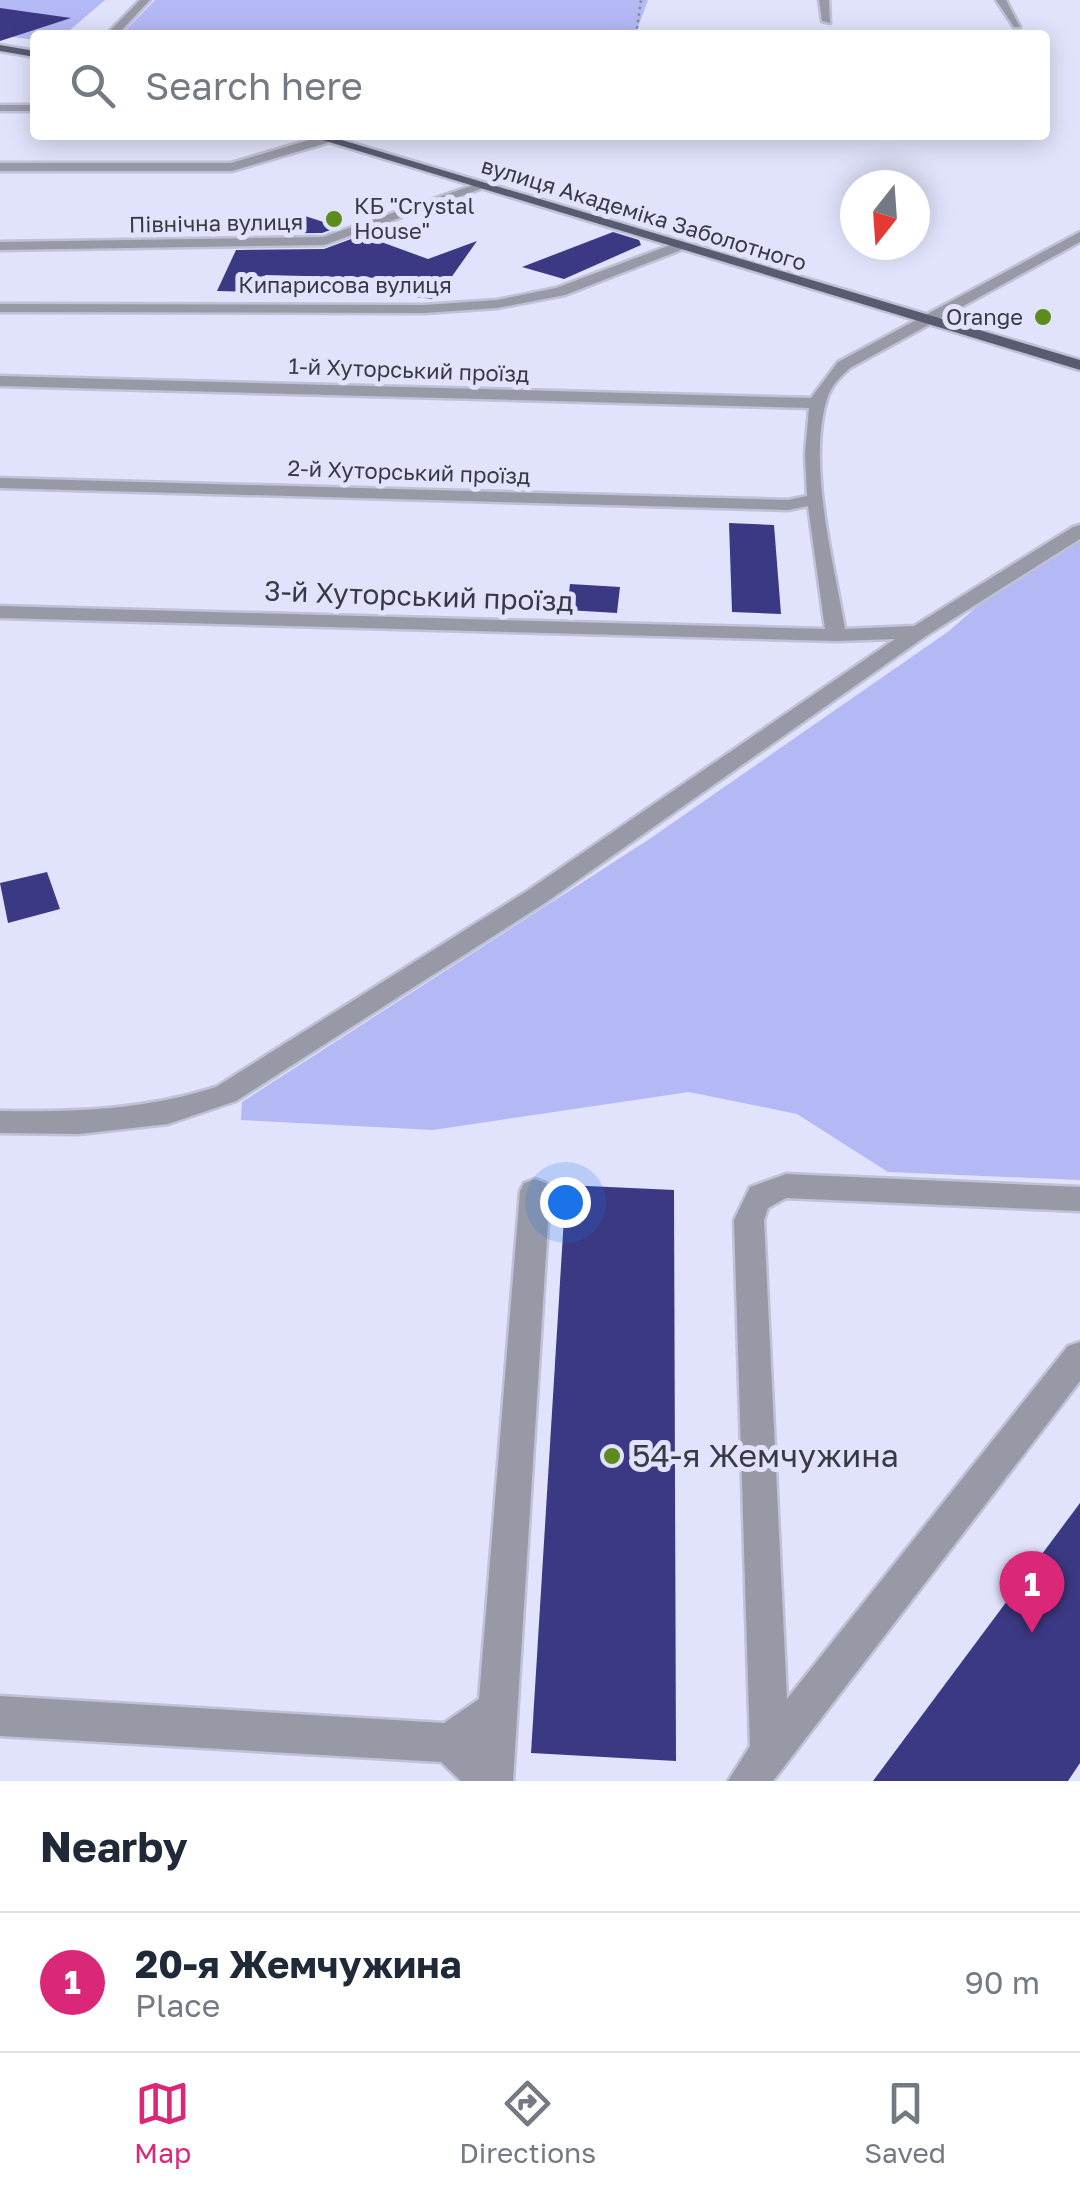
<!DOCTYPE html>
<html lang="en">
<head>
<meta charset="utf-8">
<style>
	:root { --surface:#fff; --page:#f2f2f3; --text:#1f2937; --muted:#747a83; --line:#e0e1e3; --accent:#db2777 }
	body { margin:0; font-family:"Golos Text",sans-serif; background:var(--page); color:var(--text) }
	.compass { position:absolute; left:840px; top:170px; width:90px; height:90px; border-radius:50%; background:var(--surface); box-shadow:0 5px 25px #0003; rotate:197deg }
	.you { position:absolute; left:565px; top:1202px; width:35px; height:35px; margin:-25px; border:8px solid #fff; border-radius:50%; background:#1a73e8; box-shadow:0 0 0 15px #1a73e833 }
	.badge { display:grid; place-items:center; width:65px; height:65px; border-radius:50%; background:var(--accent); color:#fff; font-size:32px; font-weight:700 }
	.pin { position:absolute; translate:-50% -82px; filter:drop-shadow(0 2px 5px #0008) }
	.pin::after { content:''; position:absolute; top:52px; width:35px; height:30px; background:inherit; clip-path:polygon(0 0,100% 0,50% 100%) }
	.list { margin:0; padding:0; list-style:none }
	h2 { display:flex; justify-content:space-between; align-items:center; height:130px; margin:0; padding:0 40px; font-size:42px }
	h2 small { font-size:32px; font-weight:400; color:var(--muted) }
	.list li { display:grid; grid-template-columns:65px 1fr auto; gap:30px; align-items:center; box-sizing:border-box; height:140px; padding:0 40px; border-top:2px solid var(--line) }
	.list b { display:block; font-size:38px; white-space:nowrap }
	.list p { margin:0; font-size:32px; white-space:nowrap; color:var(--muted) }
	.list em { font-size:32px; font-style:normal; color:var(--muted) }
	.icon { flex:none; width:55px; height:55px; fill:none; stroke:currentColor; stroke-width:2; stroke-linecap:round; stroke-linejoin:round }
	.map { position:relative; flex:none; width:1080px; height:1781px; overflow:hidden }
	.search { position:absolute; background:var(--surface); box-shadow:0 5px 25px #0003; left:30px; right:30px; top:30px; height:110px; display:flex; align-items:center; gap:25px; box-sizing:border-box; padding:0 35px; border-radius:10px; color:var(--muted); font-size:38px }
	.sheet { height:270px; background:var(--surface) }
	nav { display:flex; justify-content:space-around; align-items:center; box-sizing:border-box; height:140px; border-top:2px solid var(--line); background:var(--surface); font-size:28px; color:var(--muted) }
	nav a { display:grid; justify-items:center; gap:5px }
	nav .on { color:var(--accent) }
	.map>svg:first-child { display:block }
	.green { fill:#b4b9f6 }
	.building { fill:#3c3984 }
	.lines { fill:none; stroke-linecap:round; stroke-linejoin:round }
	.minor-casing { stroke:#bfc1d7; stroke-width:5 }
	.major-casing { stroke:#bfc1d7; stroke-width:5 }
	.path { stroke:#88899c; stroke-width:2.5; stroke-dasharray:2.5 4; stroke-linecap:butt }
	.minor { fill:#9899a6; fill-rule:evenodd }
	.major { fill:#595b71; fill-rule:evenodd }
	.poi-dot { fill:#5c8b1e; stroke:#e1e3fc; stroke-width:4 }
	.labels { text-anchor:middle; stroke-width:10; stroke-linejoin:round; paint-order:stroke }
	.far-poi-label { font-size:22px; fill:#383945; stroke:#e1e3fc; text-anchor:start }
	.far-street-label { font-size:22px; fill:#383945; stroke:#e1e3fc }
	.street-label { font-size:28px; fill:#383945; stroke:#e1e3fc }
	.near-poi-label { font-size:32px; fill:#383945; stroke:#e1e3fc; text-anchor:start }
</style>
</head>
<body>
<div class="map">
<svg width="1080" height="1781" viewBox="0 0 1080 1781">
	<rect width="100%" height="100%" fill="#e1e3fc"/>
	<g class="green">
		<path d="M0 0H105L70 30 35 35V40L0 35Z"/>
		<path d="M155 0H648L635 35H121Z"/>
		<path d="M1080 541V1180L888 1172 797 1114 689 1092 433 1130 241 1120 242 1102 648 840 949 631 983 601Z"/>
	</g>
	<g class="building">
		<path d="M0 8 71 18 0 41Z"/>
		<path d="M305 216 339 227 322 233 243 234 250 220Z"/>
		<path d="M613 232 639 240 641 245 564 279 522 267Z"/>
		<path d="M362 235 428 259 477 241 436 299 379 294 383 278 265 275 258 292 217 291 236 250 324 249Z"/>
		<path d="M729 523 774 525 781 614 732 612Z"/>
		<path d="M570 584 620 587 617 613 567 610Z"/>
		<path d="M47 872 60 909 8 923 0 883Z"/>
		<path d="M566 1185 674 1190 676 1761 531 1753Z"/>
		<path d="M1080 1503V1763L1068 1781H873Z"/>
	</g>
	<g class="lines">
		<defs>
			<g id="minor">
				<path d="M140 0H150L117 35H106Z"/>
				<path d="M819 0H829L830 23 822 21Z"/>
				<path d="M996 0H1006L1020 27H1014Z"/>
				<rect x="0" y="105" width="35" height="6"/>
				<path d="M326 135 330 142 232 171H0V163H231Z"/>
				<path d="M479 183 489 186 324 245 0 250V242L323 237Z"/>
				<path d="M1080 232V242L850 368C840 377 831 386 827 399 807 464 834 563 845 629L914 626 1073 527 1080 525V539L926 636 545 903 236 1101 168 1124 79 1134 0 1133V1111C75 1112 145 1110 216 1087L527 891 895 639 836 641 0 618V606L825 629 808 506 788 510 0 488V478L788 500 807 496 805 454 809 408 0 386V376L811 398 838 362Z"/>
				<path d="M681 241 688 245 686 248 565 295 497 308 424 313 0 312V304L424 305 497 300 556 288Z"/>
				<path d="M786 1174 1080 1187V1211L786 1198 768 1208 764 1220 787 1699 1068 1346 1080 1342V1381L773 1781H728L750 1746 734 1220 750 1187Z"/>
				<path d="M535 1179 546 1183 550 1191 513 1781H461L441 1762 0 1736V1696L444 1723 479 1699 520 1191 524 1183Z"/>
			</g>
			<g id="major">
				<path d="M0 45 35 51V57L0 51Z"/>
				<path d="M306 135H325L1080 360V370Z"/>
			</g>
		</defs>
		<use href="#minor" class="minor-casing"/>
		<use href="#major" class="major-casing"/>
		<path class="path" d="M636 35 641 0"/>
		<use href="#minor" class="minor"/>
		<use href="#major" class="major"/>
	</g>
	<g class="poi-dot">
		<circle cx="334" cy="219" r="10"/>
		<circle cx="1043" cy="317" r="10"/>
		<circle cx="612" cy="1456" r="10"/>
	</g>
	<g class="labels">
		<g class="far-poi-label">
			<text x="354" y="214">КБ "Crystal<tspan x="354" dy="25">House"</tspan></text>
			<text x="1023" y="325" text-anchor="end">Orange</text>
		</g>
		<g class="far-street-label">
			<text transform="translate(644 214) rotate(17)" y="8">вулиця Академіка Заболотного</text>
			<text transform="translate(216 223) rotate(-1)" y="8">Північна вулиця</text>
			<text x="345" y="293">Кипарисова вулиця</text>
			<text transform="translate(409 370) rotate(2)" y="8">1-й Хуторський проїзд</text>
			<text transform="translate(409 472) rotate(2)" y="8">2-й Хуторський проїзд</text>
		</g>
		<g class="street-label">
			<text transform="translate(419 596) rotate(2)" y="10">3-й Хуторський проїзд</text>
		</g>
		<g class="near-poi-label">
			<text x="632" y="1467">54-я Жемчужина</text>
		</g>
	</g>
</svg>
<svg class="compass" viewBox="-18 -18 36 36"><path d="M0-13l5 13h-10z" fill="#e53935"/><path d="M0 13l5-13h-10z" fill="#747a83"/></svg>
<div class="you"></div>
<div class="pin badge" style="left:1032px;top:1633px">1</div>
<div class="search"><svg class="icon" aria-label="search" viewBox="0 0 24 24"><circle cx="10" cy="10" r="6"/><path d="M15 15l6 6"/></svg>Search here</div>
</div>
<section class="sheet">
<h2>Nearby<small></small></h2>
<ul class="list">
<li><span class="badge">1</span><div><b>20-я Жемчужина</b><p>Place</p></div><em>90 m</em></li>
</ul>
</section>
<nav>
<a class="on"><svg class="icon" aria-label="map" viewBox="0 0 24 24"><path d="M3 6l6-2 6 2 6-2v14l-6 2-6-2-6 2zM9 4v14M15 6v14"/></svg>Map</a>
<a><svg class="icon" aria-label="directions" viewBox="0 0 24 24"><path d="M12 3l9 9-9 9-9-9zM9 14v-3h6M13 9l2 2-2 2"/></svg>Directions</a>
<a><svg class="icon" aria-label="saved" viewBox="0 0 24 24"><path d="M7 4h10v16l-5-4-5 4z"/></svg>Saved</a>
</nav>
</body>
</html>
